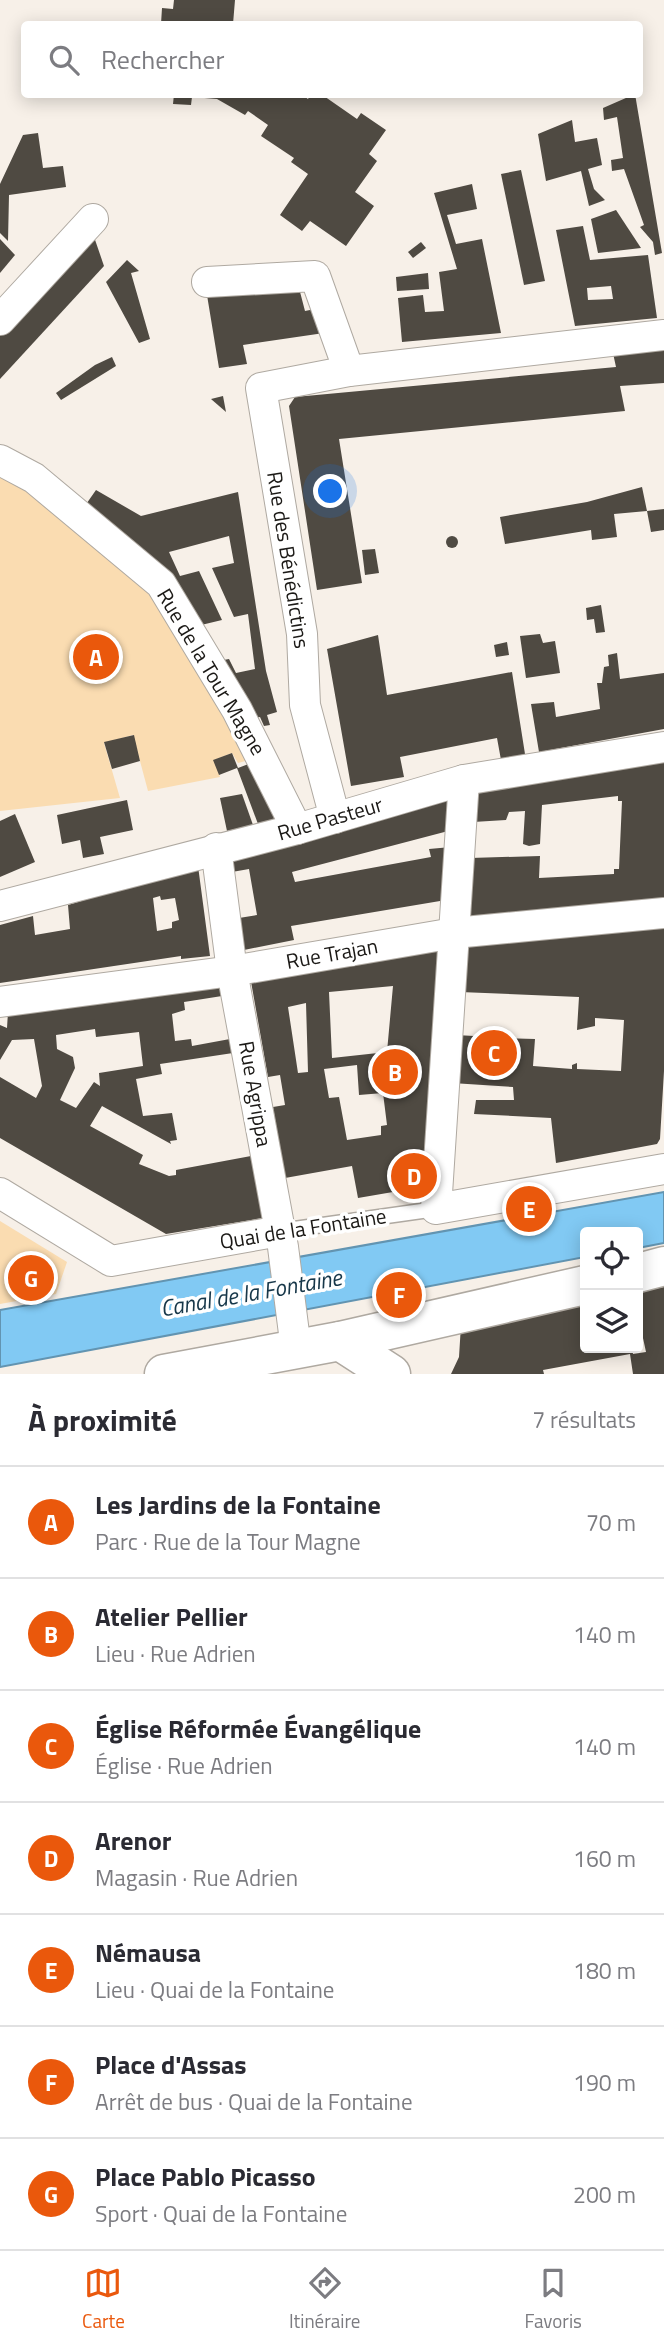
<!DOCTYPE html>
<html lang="fr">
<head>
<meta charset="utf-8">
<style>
	:root { --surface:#fff; --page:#f2f2f3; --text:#2b2b33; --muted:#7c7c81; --line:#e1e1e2; --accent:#ea580c }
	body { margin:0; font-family:"Titillium Web",sans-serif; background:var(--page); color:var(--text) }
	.controls { position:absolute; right:21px; bottom:21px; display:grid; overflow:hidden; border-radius:7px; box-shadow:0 4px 18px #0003 }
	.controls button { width:63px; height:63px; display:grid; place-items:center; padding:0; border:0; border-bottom:2px solid var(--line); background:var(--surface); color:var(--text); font:35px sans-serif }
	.you { position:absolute; left:331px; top:492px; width:24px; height:24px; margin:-18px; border:5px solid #fff; border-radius:50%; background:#1a73e8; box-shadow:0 0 0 10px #1a73e833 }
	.badge { display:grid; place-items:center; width:46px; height:46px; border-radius:50%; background:var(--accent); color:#fff; font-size:23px; font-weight:700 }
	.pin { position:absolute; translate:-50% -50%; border:4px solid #fff; box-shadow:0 2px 7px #0006 }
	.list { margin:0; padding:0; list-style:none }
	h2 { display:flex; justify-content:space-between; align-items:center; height:91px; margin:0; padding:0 28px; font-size:30px }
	h2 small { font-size:23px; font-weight:400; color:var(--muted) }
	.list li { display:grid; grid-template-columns:46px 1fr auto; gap:21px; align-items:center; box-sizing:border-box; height:112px; padding:0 28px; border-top:2px solid var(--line) }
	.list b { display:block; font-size:26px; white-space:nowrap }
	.list p { margin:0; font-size:23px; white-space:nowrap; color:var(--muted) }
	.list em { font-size:23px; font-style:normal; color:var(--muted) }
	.icon { flex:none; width:38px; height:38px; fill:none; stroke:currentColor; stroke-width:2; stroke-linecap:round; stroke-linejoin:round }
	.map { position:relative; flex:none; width:664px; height:1374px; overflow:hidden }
	.search { position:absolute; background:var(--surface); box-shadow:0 4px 18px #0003; left:21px; right:21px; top:21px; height:77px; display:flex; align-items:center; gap:18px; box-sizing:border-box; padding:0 24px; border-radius:7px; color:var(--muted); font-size:26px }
	.sheet { height:875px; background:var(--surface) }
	nav { display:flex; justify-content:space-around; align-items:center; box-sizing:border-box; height:98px; border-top:2px solid var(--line); background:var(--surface); font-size:19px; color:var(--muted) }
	nav a { display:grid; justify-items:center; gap:4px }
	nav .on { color:var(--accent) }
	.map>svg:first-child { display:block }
	.green { fill:#fadcb1 }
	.water { fill:#81c9f3; stroke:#6294b1; stroke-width:2 }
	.building { fill:#4f4a42; fill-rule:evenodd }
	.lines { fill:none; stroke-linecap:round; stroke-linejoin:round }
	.lane-casing { stroke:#afa9a1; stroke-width:17 }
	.street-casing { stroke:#afa9a1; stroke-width:32 }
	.secondary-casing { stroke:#afa9a1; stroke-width:41 }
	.lane { stroke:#fff; stroke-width:14 }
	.street { stroke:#fff; stroke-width:30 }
	.secondary { stroke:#fff; stroke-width:38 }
	.labels { text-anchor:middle; stroke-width:7; stroke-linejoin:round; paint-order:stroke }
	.street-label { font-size:21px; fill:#1b1916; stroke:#fff }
	.water-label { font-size:23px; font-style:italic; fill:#173749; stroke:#fff }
</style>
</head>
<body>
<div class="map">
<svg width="664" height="1374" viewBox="0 0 664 1374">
	<rect width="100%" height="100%" fill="#f7f0e8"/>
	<g class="green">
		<path d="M0 471 143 579 257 758 238 763 232 753 214 760 220 777 148 791 133 735 104 743 120 798 0 811Z"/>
		<path d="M0 1221 67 1262 56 1294 0 1304Z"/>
	</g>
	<path class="water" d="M664 1192V1243L638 1248V1232H585V1257L0 1367V1310Z"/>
	<g class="building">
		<path d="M174 0H235L233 24H161L162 8 173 9Z"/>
		<path d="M174 94H301L308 99 311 94H321L357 119 361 113 386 130 369 154 377 161 355 192 374 206 346 246 310 221 302 231 280 215 308 174 291 162 294 158 261 136 268 125 248 111 245 115 217 99 192 97 191 105 173 104Z"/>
		<path d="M635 94 662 253 655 255 653 242 640 227 644 225 624 169 612 171 611 160 623 158 617 117 604 120 603 108Z"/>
		<path d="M572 120 575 142 597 138 602 165 588 169 594 189 605 200 589 206 581 171 546 181 538 134Z"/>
		<path d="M38 133 43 168 63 166 66 187 9 195 8 241 0 233V184L23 135Z"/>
		<path d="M521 170 545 281 524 285 501 174Z"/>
		<path d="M472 184 477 209 447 215 456 244 482 239 501 333 402 342 398 298 423 295 425 312 444 311 439 272 457 269 434 193Z"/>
		<path d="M616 210 641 248 598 253 591 219Z"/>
		<path d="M583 226 590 260 648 255 657 318 575 326 556 230ZM611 286 613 299 588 300 587 288Z"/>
		<path d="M92 231 104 266 0 379V329Z"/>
		<path d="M0 239 15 255 0 273Z"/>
		<path d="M421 242 426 248 413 258 408 252Z"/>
		<path d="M127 260 139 271 131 273 150 339 139 343 106 282Z"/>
		<path d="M428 273 429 289 397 291 396 277Z"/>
		<path d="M299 288 305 311 315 309 324 333 243 345 247 364 219 368 206 289Z"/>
		<path d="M664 340V383L620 386 625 411 339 439 362 583 317 590 289 406 295 397 616 367 611 344Z"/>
		<path d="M112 357 116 366 61 400 56 393 95 365Z"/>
		<path d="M223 396 226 412 211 399Z"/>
		<path d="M642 487 647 511 614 514 617 537 592 540 591 530 505 544 500 517 587 502Z"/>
		<path d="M96 490 141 516 238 492 266 671 277 712 267 715 270 725 264 726 260 717 250 719 218 661 229 659 236 673 255 669 248 614 234 617 212 568 234 563 229 536 169 552 180 576 199 571 222 620 197 626 82 510Z"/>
		<path d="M664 509V530L651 532 647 511Z"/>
		<circle cx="452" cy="542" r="6"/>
		<path d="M375 549 379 573 365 575 362 550Z"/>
		<path d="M601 605 605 632 596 633 594 619 587 620 586 608Z"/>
		<path d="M540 634 543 643 555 641 560 673 526 678 520 636Z"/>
		<path d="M378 635 387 695 512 672 525 754 501 760 497 738 400 757 404 777 351 786 327 649Z"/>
		<path d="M507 642 509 655 496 657 494 645Z"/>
		<path d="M617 653 620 679 664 673V729L539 752 531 704 554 702 556 717 600 709 597 683H602L604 667 609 666 608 655Z"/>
		<path d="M134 735 140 761 112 769 104 742Z"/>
		<path d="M232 753 238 768 259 760 285 819 258 824 237 768 219 775 213 760Z"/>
		<path d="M664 759V903L465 917 470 858 540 856 539 878 614 874V869H619L622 801H618V796L542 805 540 844 529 846 523 844 525 811 509 812 506 820 473 822 475 788Z"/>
		<path d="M242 794 253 825 227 831 220 798Z"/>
		<path d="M454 796 452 830 292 872 295 882 431 857 429 849 451 847 446 900 291 926 294 940 244 950 239 918 257 915 249 869 232 872 230 856Z"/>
		<path d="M127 800 133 830 100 837 104 854 83 858 80 840 62 844 57 815Z"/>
		<path d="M15 814 35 862 0 877V821Z"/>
		<path d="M198 866 210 956 181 959V956L0 983V925L33 916 35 935 70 929 68 905ZM160 896 161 900 175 898 179 920 172 922V928L157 931 153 898Z"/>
		<path d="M664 924V1071L660 1139 657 1144 556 1163 551 1118 474 1114 476 1100H514L513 1087 452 1083 456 1035 492 1037V1032L501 1033 500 1038 535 1039 533 1066 572 1069V1065L577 1063V1069L621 1071 624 1020 595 1018V1026L577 1030 579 997 460 992 464 937Z"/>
		<path d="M441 948 422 1187 358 1198 352 1166 285 1178 273 1107 285 1105 280 1075 268 1077 250 976ZM393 986 387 1052 332 1058 329 992ZM306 1003 308 1072 298 1073 288 1007ZM357 1065 359 1095 383 1093 387 1125 381 1126V1135L347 1140 339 1097 329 1098 324 1069Z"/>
		<path d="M220 980 222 996 184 1002 185 1010 172 1014 175 1041 191 1039 192 1046 230 1039 233 1053 160 1064 162 1074 136 1079 143 1116 172 1113 177 1140 170 1141 171 1144 102 1106 90 1126 143 1155 139 1164 169 1176 176 1175V1170L251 1156 263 1218 166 1234 0 1138V1077L36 1098 42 1086 34 1039 12 1040 0 1060V1025L7 1028 8 1012ZM95 1029 96 1037 139 1032 143 1066 99 1073 100 1086 94 1082 76 1108 60 1100 75 1068 73 1057 57 1049 56 1035Z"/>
		<path d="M664 1287V1374H633L630 1354 543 1370 544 1374H451L459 1357 461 1325 585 1302V1348H611L612 1351 632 1348 633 1354 646 1352 640 1324 638 1325V1292Z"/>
	</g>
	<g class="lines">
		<defs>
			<path id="lane" d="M280 1231 436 1209"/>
			<g id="street">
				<path d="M207 282 315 276 349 371"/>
				<path d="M0 320 93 219"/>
				<path d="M0 460 34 478 161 584 237 710 297 829"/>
				<path d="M464 780 436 1209 664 1169"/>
				<path d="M335 818 305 705 302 634 261 388 349 371 664 335"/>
				<path d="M216 848 232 971 283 1247 296 1349"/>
				<path d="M0 906 297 829 464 780 664 747"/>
				<path d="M0 1002 232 971 454 933 664 913"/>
				<path d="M0 1193 111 1261 280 1231"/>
			</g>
			<g id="secondary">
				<path d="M638 1273 664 1266"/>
				<path d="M340 1341 391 1374"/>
				<path d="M164 1374 340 1341 585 1285"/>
			</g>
		</defs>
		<use href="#lane" class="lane-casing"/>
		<use href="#street" class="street-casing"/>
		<use href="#secondary" class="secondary-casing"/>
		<use href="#lane" class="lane"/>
		<use href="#street" class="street"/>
		<use href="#secondary" class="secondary"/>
	</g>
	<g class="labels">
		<g class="street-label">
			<text transform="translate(288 560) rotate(81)" y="7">Rue des Bénédictins</text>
			<text transform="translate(211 672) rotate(59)" y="7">Rue de la Tour Magne</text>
			<text transform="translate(330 819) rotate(-16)" y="7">Rue Pasteur</text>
			<text transform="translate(332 954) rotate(-10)" y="7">Rue Trajan</text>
			<text transform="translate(255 1094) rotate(80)" y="7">Rue Agrippa</text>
			<text transform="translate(303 1229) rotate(-9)" y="7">Quai de la Fontaine</text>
		</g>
		<g class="water-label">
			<text transform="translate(251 1293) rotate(-10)" y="8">Canal de la Fontaine</text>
		</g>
	</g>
</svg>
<div class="controls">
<button><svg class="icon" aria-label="locate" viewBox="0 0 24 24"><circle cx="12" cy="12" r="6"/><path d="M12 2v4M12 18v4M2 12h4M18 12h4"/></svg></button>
<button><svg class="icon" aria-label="layers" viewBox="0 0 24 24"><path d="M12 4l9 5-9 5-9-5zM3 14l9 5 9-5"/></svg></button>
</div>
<div class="you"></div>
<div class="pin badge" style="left:96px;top:657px">A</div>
<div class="pin badge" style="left:395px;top:1072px">B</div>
<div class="pin badge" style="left:494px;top:1053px">C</div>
<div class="pin badge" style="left:414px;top:1176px">D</div>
<div class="pin badge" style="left:529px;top:1209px">E</div>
<div class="pin badge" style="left:399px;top:1295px">F</div>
<div class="pin badge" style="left:31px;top:1278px">G</div>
<div class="search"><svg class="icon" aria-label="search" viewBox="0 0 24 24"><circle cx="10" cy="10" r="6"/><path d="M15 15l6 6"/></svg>Rechercher</div>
</div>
<section class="sheet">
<h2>À proximité<small>7 résultats</small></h2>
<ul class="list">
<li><span class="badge">A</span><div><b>Les Jardins de la Fontaine</b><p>Parc · Rue de la Tour Magne</p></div><em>70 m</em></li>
<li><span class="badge">B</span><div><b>Atelier Pellier</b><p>Lieu · Rue Adrien</p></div><em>140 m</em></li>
<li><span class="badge">C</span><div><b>Église Réformée Évangélique</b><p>Église · Rue Adrien</p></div><em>140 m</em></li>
<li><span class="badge">D</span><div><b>Arenor</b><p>Magasin · Rue Adrien</p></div><em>160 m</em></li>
<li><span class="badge">E</span><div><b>Némausa</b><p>Lieu · Quai de la Fontaine</p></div><em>180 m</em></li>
<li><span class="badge">F</span><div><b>Place d'Assas</b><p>Arrêt de bus · Quai de la Fontaine</p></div><em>190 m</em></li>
<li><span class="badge">G</span><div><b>Place Pablo Picasso</b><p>Sport · Quai de la Fontaine</p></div><em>200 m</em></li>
</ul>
</section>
<nav>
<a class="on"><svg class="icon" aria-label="map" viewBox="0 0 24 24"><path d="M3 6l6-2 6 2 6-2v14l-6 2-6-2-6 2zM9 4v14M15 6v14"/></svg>Carte</a>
<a><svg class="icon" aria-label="directions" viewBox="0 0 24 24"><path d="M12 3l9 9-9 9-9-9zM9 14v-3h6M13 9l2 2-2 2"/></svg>Itinéraire</a>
<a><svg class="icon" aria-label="saved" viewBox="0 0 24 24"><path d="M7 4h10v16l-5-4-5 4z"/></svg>Favoris</a>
</nav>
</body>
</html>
